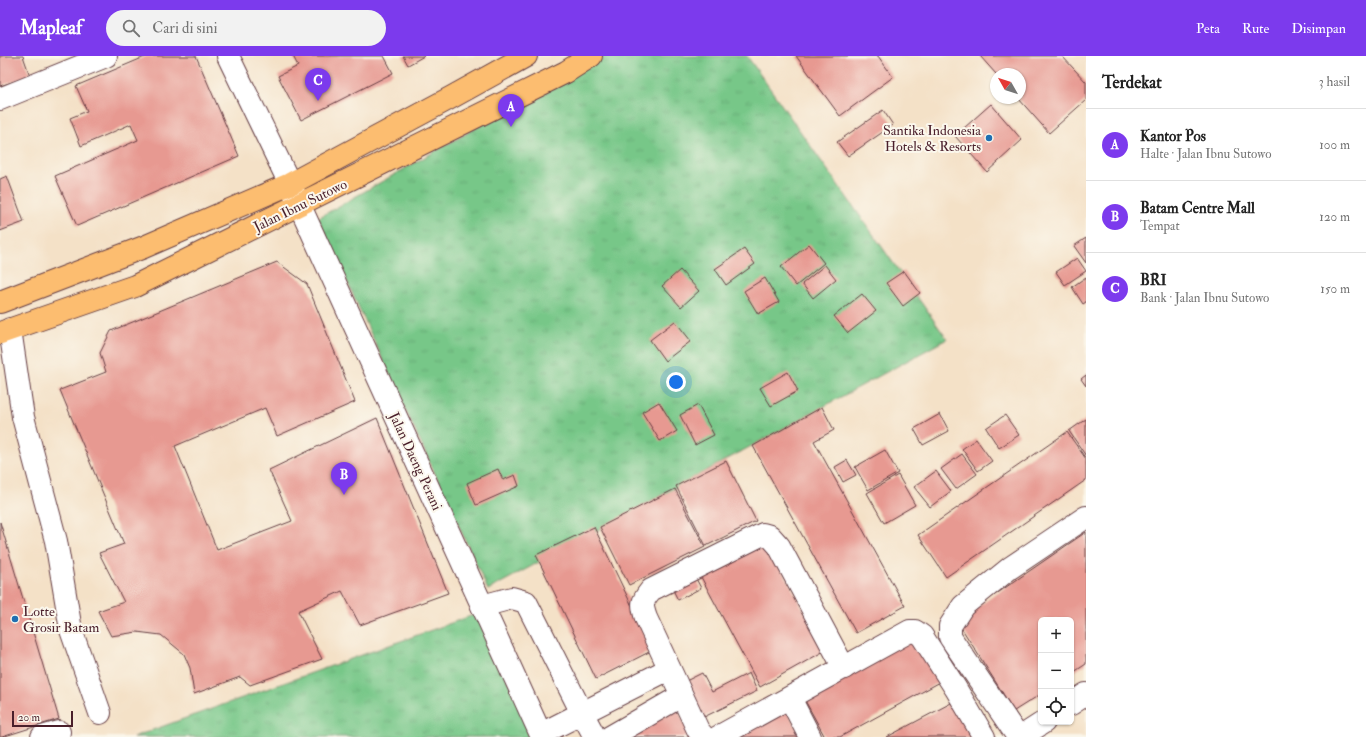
<!DOCTYPE html>
<html lang="id">
<head>
<meta charset="utf-8">
<style>
	:root { --surface:#fff; --page:#f2f2f2; --text:#222; --muted:#767676; --line:#e0e0e0; --accent:#7c3aed }
	body { margin:0; font-family:"IM FELL Double Pica",serif; background:var(--page); color:var(--text) }
	.controls { position:absolute; right:12px; bottom:12px; display:grid; overflow:hidden; border-radius:6px; box-shadow:0 1px 3px #0004 }
	.controls button { width:36px; height:36px; display:grid; place-items:center; padding:0; border:0; border-bottom:1px solid var(--line); background:var(--surface); color:var(--text); font:20px sans-serif }
	.compass { position:absolute; left:990px; top:12px; width:36px; height:36px; border-radius:50%; background:var(--surface); box-shadow:0 1px 3px #0004; rotate:309deg }
	.scale { position:absolute; left:12px; bottom:10px; width:61px; box-sizing:border-box; padding-left:4px; border:2px solid #4a1f2b; border-top:0; font-size:11px; line-height:14px; white-space:nowrap; color:#4a1f2b; -webkit-text-stroke:3px #fbf7ec; paint-order:stroke }
	.you { position:absolute; left:676px; top:326px; width:14px; height:14px; margin:-10px; border:3px solid #fff; border-radius:50%; background:#1a73e8; box-shadow:0 0 0 6px #1a73e833 }
	.badge { display:grid; place-items:center; width:26px; height:26px; border-radius:50%; background:var(--accent); color:#fff; font-size:13px; font-weight:700 }
	.pin { position:absolute; translate:-50% -33px; filter:drop-shadow(0 1px 2px #0008) }
	.pin::after { content:''; position:absolute; top:21px; width:14px; height:12px; background:inherit; clip-path:polygon(0 0,100% 0,50% 100%) }
	.list { margin:0; padding:0; list-style:none }
	h2 { display:flex; justify-content:space-between; align-items:center; height:52px; margin:0; padding:0 16px; font-size:17px }
	h2 small { font-size:13px; font-weight:400; color:var(--muted) }
	.list li { display:grid; grid-template-columns:26px 1fr auto; gap:12px; align-items:center; box-sizing:border-box; height:72px; padding:0 16px; border-top:1px solid var(--line) }
	.list b { display:block; font-size:15px; white-space:nowrap }
	.list p { margin:0; font-size:13px; white-space:nowrap; color:var(--muted) }
	.list em { font-size:13px; font-style:normal; color:var(--muted) }
	.icon { flex:none; width:22px; height:22px; fill:none; stroke:currentColor; stroke-width:2; stroke-linecap:round; stroke-linejoin:round }
	.map { position:relative; flex:none; width:1086px; height:681px; overflow:hidden }
	header { display:flex; align-items:center; gap:24px; box-sizing:border-box; height:56px; padding:0 20px; background:var(--accent); color:#fff }
	header strong { font-size:19px }
	nav { display:flex; gap:22px; margin-inline-start:auto; font-size:14px }
	.search { width:280px; height:36px; background:var(--page); display:flex; align-items:center; gap:10px; box-sizing:border-box; padding:0 14px; border-radius:22px; color:var(--muted); font-size:15px }
	main { display:flex }
	aside { flex:1; background:var(--surface) }
	.map>svg:first-child { display:block }
	.grass { fill:url(#grass-tufts); stroke:#60735a }
	.building { fill:#e79991 }
	.lines { fill:none; stroke-linecap:round; stroke-linejoin:round }
	.minor-casing { stroke:#643c42; stroke-width:24 }
	.major-casing { stroke:#643c42; stroke-width:24 }
	.minor { stroke:#fff; stroke-width:22 }
	.major { stroke:#fcbd6f; stroke-width:22 }
	.poi-dot { fill:#1f6fb2; stroke:#fbf7ec; stroke-width:1.5 }
	.labels { text-anchor:middle; stroke-width:4; stroke-linejoin:round; paint-order:stroke }
	.poi-label { font-size:14px; fill:#4a1f2b; stroke:#fbf7ec; text-anchor:end }
	.street-label { font-size:14px; fill:#4a1f2b; stroke:#fbf7ec }
</style>
</head>
<body>
<header>
<strong>Mapleaf</strong>
<div class="search"><svg class="icon" aria-label="search" viewBox="0 0 24 24"><circle cx="10" cy="10" r="6"/><path d="M15 15l6 6"/></svg>Cari di sini</div>
<nav><a>Peta</a><a>Rute</a><a>Disimpan</a></nav>
</header>
<main>
<div class="map">
<svg width="1086" height="681" viewBox="0 0 1086 681">
	<defs>
		<pattern id="grass-tufts" width="24" height="20" patternUnits="userSpaceOnUse"><rect width="24" height="20" fill="#77c788"/><path d="M3 7l-1-3M5 7V3M7 7l1-3M15 17l-1-3M17 17v-4M19 17l1-3" fill="none" stroke="#68aa76"/></pattern>
	</defs>
	<rect width="100%" height="100%" fill="#fbf7ec"/>
	<filter id="ink" filterUnits="userSpaceOnUse"><feTurbulence type="fractalNoise" baseFrequency=".025" numOctaves="2"/><feDisplacementMap in="SourceGraphic" scale="8" xChannelSelector="R" yChannelSelector="G"/><feConvolveMatrix kernelMatrix="1 2 1 2 8 2 1 2 1" color-interpolation-filters="sRGB"/></filter>
	<filter id="wash" filterUnits="userSpaceOnUse"><feTurbulence type="fractalNoise" baseFrequency=".012" numOctaves="4" result="noise"/><feDisplacementMap in="SourceGraphic" scale="16" xChannelSelector="R" yChannelSelector="G"/><feGaussianBlur stdDeviation="0.9" result="paint"/><feColorMatrix in="noise" values="0 0 0 0 0 0 0 0 0 0 0 0 0 0 0 0 0 1.4 0 .05"/><feComposite in="paint" operator="in"/></filter>
	<g filter="url(#wash)">
		<rect width="100%" height="100%" fill="#f4e1c7"/>
		<g class="grass">
			<path d="M602 0H747L947 283 488 534 318 162Z"/>
			<path d="M479 557 535 681H133Z"/>
		</g>
		<g id="blocks">
			<g class="building">
				<path d="M0 0H23L30 20 0 30Z"/>
				<path d="M147 0H196L239 100 77 170 55 120 138 84 131 68 81 90 70 62 87 55 76 30Z"/>
				<path d="M293 0H384L393 17 301 64 278 20 298 10Z"/>
				<path d="M403 0H424L408 9Z"/>
				<path d="M796 0H878L893 21 840 60Z"/>
				<path d="M980 0H1062L1086 26V44L1049 77 1018 42H1020V18H996Z"/>
				<path d="M991 48 1022 84 987 116 955 80Z"/>
				<path d="M883 54 893 69 848 100 837 86Z"/>
				<path d="M7 120 24 166 0 175V123Z"/>
				<path d="M1086 182V207L1074 190Z"/>
				<path d="M809 188 824 207 796 230 781 211Z"/>
				<path d="M744 193 755 208 726 229 715 213Z"/>
				<path d="M1077 202 1086 215 1065 229 1056 216Z"/>
				<path d="M277 206 307 228 355 346 277 380 265 352 175 390 217 494 292 465 269 414 377 362 448 537 360 569 342 535 298 555 322 603 250 629 240 621 194 638 190 612 184 598 161 579 137 576 111 580 98 555 124 546 99 497 124 488 60 334 106 316 100 297 111 275Z"/>
				<path d="M825 209 836 223 813 242 802 228Z"/>
				<path d="M680 214 699 235 681 251 662 230Z"/>
				<path d="M904 215 920 237 903 250 886 227Z"/>
				<path d="M1086 221V246L1083 248 1072 231Z"/>
				<path d="M765 222 779 246 758 258 744 235Z"/>
				<path d="M862 238 876 255 848 277 834 260Z"/>
				<path d="M675 265 691 285 665 305 650 284Z"/>
				<path d="M788 316 798 335 771 350 760 332Z"/>
				<path d="M1086 319V330L1081 323Z"/>
				<path d="M659 346 677 375 660 385 642 356Z"/>
				<path d="M698 349 714 379 695 389 680 359Z"/>
				<path d="M822 351 834 374 814 385 905 550 856 577 753 390Z"/>
				<path d="M940 358 949 375 923 389 914 373Z"/>
				<path d="M1005 359 1019 379 999 392 986 372Z"/>
				<path d="M1086 363V400L1069 375Z"/>
				<path d="M1067 376 1086 403V424L946 521 918 479Z"/>
				<path d="M976 383 992 405 978 415 962 393Z"/>
				<path d="M885 394 898 417 868 434 855 411Z"/>
				<path d="M962 398 977 418 956 433 941 413Z"/>
				<path d="M847 404 856 419 843 426 835 411Z"/>
				<path d="M726 405 756 465 706 490 676 430Z"/>
				<path d="M498 413 503 424 515 419 519 430 476 449 467 427Z"/>
				<path d="M936 415 951 435 930 451 914 431Z"/>
				<path d="M898 419 915 449 884 467 867 437Z"/>
				<path d="M675 433 705 491 629 529 600 471Z"/>
				<path d="M0 466 59 663 2 681H0Z"/>
				<path d="M594 471 653 594 596 623 536 499Z"/>
				<path d="M1086 476V608L1071 618V564H1041V638L1014 655 957 565Z"/>
				<path d="M766 485 826 594 760 631 701 521Z"/>
				<path d="M693 517 701 532 678 544 670 528Z"/>
				<path d="M916 576 942 625 840 681H825L802 639Z"/>
				<path d="M702 617 712 636 749 617 757 635 704 661 686 625Z"/>
				<path d="M953 646 972 681H887Z"/>
				<path d="M786 652 801 681H731Z"/>
				<path d="M678 653 691 681H622Z"/>
			</g>
		</g>
	</g>
	<g filter="url(#ink)">
		<use href="#blocks" fill-opacity="0" stroke="#643c42" stroke-width="1"/>
		<g class="lines">
			<defs>
				<g id="minor">
					<path d="M228 0 290 128 542 681"/>
					<path d="M0 43 106 0"/>
					<path d="M10 273 23 361 56 485 71 574 100 657"/>
					<path d="M482 550 512 542 526 546 582 657 595 681"/>
					<path d="M790 642 810 681"/>
					<path d="M1071 648 1086 638"/>
					<path d="M541 678 669 613"/>
					<path d="M42 681 59 676"/>
					<path d="M610 681 681 640"/>
					<path d="M704 681 698 674 646 562C641 548 642 545 651 534L763 478 770 480 779 490 844 612"/>
					<path d="M718 681 910 575H915L922 580 956 633 984 681"/>
					<path d="M1018 681 950 581V570L963 550 1010 512 1086 461"/>
					<path d="M1021 681 1044 666"/>
				</g>
				<g id="major">
					<path d="M0 246 144 191 290 128 452 41 526 0"/>
					<path d="M0 277 135 230 566 16 591 0"/>
				</g>
			</defs>
			<use href="#minor" class="minor-casing"/>
			<use href="#major" class="major-casing"/>
			<use href="#minor" class="minor"/>
			<use href="#major" class="major"/>
		</g>
	</g>
	<g class="poi-dot">
		<circle cx="989" cy="82" r="4"/>
		<circle cx="15" cy="563" r="4"/>
	</g>
	<g class="labels">
		<g class="poi-label">
			<text x="981" y="79">Santika Indonesia<tspan x="981" dy="16">Hotels &amp; Resorts</tspan></text>
			<text x="23" y="560" text-anchor="start">Lotte<tspan x="23" dy="16">Grosir Batam</tspan></text>
		</g>
		<g class="street-label">
			<text transform="translate(300 149) rotate(-26)" y="5">Jalan Ibnu Sutowo</text>
			<text transform="translate(416 405) rotate(65)" y="5">Jalan Daeng Perani</text>
		</g>
	</g>
</svg>
<div class="controls">
<button>+</button>
<button>−</button>
<button><svg class="icon" aria-label="locate" viewBox="0 0 24 24"><circle cx="12" cy="12" r="6"/><path d="M12 2v4M12 18v4M2 12h4M18 12h4"/></svg></button>
</div>
<svg class="compass" viewBox="-18 -18 36 36"><path d="M0-13l5 13h-10z" fill="#e53935"/><path d="M0 13l5-13h-10z" fill="#767676"/></svg>
<div class="scale">20 m</div>
<div class="you"></div>
<div class="pin badge" style="left:511px;top:71px">A</div>
<div class="pin badge" style="left:344px;top:439px">B</div>
<div class="pin badge" style="left:318px;top:45px">C</div>
</div>
<aside>
<h2>Terdekat<small>3 hasil</small></h2>
<ul class="list">
<li><span class="badge">A</span><div><b>Kantor Pos</b><p>Halte · Jalan Ibnu Sutowo</p></div><em>100 m</em></li>
<li><span class="badge">B</span><div><b>Batam Centre Mall</b><p>Tempat</p></div><em>120 m</em></li>
<li><span class="badge">C</span><div><b>BRI</b><p>Bank · Jalan Ibnu Sutowo</p></div><em>150 m</em></li>
</ul>
</aside>
</main>
</body>
</html>
